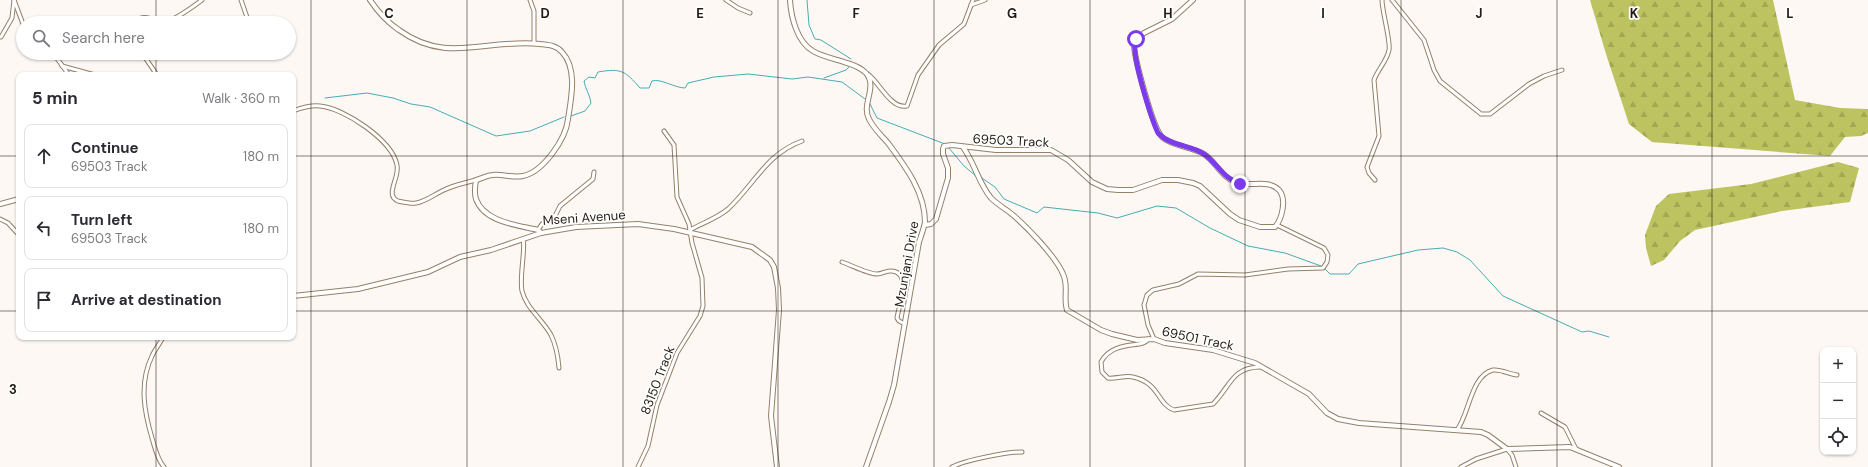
<!DOCTYPE html>
<html lang="en">
<head>
<meta charset="utf-8">
<style>
	:root { --surface:#fff; --page:#f2f2f3; --text:#2b2b33; --muted:#7c7c81; --line:#e1e1e2 }
	body { margin:0; font-family:"DM Sans",sans-serif; background:var(--page); color:var(--text) }
	.controls { position:absolute; right:12px; bottom:12px; display:grid; overflow:hidden; border-radius:8px; box-shadow:0 1px 3px #0004 }
	.controls button { width:36px; height:36px; display:grid; place-items:center; padding:0; border:0; border-bottom:1px solid var(--line); background:var(--surface); color:var(--text); font:20px sans-serif }
	.stop { position:absolute; width:12px; height:12px; margin:-9px; border:3px solid #7c3aed; border-radius:50%; background:#fff }
	.stop.end { background:#7c3aed; border-color:#fff; box-shadow:0 1px 4px #0008 }
	.list { margin:0; padding:0; list-style:none }
	h2 { display:flex; justify-content:space-between; align-items:center; height:52px; margin:0; padding:0 16px; font-size:17px }
	h2 small { font-size:13px; font-weight:400; color:var(--muted) }
	.list li { display:grid; grid-template-columns:26px 1fr auto; gap:12px; align-items:center; box-sizing:border-box; height:64px; margin:0 8px 8px; padding:0 8px; border:1px solid var(--line); border-radius:8px }
	.list b { display:block; font-size:15px; white-space:nowrap }
	.list p { margin:0; font-size:13px; white-space:nowrap; color:var(--muted) }
	.list em { font-size:13px; font-style:normal; color:var(--muted) }
	.icon { flex:none; width:22px; height:22px; fill:none; stroke:currentColor; stroke-width:2; stroke-linecap:round; stroke-linejoin:round }
	.map { position:relative; flex:none; width:1868px; height:467px; overflow:hidden }
	.search { position:absolute; background:var(--surface); box-shadow:0 1px 3px #0004; left:16px; top:16px; width:280px; height:44px; display:flex; align-items:center; gap:10px; box-sizing:border-box; padding:0 14px; border-radius:22px; color:var(--muted); font-size:15px }
	.panel { position:absolute; background:var(--surface); box-shadow:0 1px 3px #0004; left:16px; top:72px; width:280px; height:268px; border-radius:8px }
	.map>svg:first-child { display:block }
	.forest { fill:url(#forest-firs) }
	.lines { fill:none; stroke-linecap:round; stroke-linejoin:round }
	.stream { stroke:#49abb6; stroke-width:1 }
	.street-casing { stroke:#95806a; stroke-width:5 }
	.secondary-casing { stroke:#95806a; stroke-width:6 }
	.street { stroke:#fff; stroke-width:3 }
	.secondary { stroke:#fff; stroke-width:4 }
	.route { stroke:#7c3aed; stroke-width:5 }
	.grid { fill:none; stroke:#241c13; stroke-width:1; stroke-opacity:0.55 }
	.labels { text-anchor:middle; stroke-width:3.5; stroke-linejoin:round; paint-order:stroke }
	.street-label { font-size:13px; fill:#241c13; stroke:#fff }
	.grid-label { font-size:13px; text-anchor:middle; font-weight:bold; fill:#241c13; stroke:#fff; stroke-width:3.5; stroke-linejoin:round; paint-order:stroke }
</style>
</head>
<body>
<div class="map">
<svg width="1868" height="467" viewBox="0 0 1868 467">
	<defs>
		<pattern id="forest-firs" width="22" height="20" patternUnits="userSpaceOnUse"><rect width="22" height="20" fill="#bdc360"/><path d="M5 1l3.5 6h-7zM16 11l3.5 6h-7z" fill="#a2a752"/></pattern>
	</defs>
	<rect width="100%" height="100%" fill="#fdf8f3"/>
	<g class="forest">
		<path d="M1590 0H1773L1795 100 1840 108 1868 109V133L1861 136 1845 137 1830 156 1652 142 1629 124 1606 54Z"/>
		<path d="M1838 162 1859 168 1850 202 1782 211 1695 230 1680 241 1664 260 1651 266 1646 248 1645 235 1656 206 1669 194 1751 184Z"/>
	</g>
	<g class="lines">
		<g class="stream">
			<path d="M807 0 809 25 815 39 821 40 851 59"/>
			<path d="M824 78 846 70 849 67"/>
			<path d="M325 98 367 93 393 98 411 104 430 107 496 136 530 131 564 117"/>
			<path d="M869 102 877 118 945 144"/>
			<path d="M571 116 585 111 591 103C590 94 585 89 584 81L589 77 595 78 598 72C622 68 625 71 640 88H649L652 81C660 78 675 88 685 88L688 83 714 77 748 74 792 79 808 77 842 82 865 99"/>
			<path d="M949 148 964 166 976 176"/>
			<path d="M982 178 995 187 1004 199 1037 213 1044 207 1098 213 1117 218 1157 206 1176 208 1210 228 1248 246 1285 253 1321 266"/>
			<path d="M1324 268 1330 274H1349L1358 264 1418 250 1443 248 1457 252 1470 260 1503 296 1582 332 1589 331 1609 337"/>
		</g>
		<defs>
			<g id="street">
				<path d="M14 0 23 24"/>
				<path d="M241 0 249 23"/>
				<path d="M530 0 534 11V43"/>
				<path d="M726 0 738 8 750 13"/>
				<path d="M1392 0 1424 40 1434 70 1440 81 1481 114H1490L1529 84 1544 76 1562 70"/>
				<path d="M971 5 985 0"/>
				<path d="M138 23 141 18C148 15 155 22 163 22 172 22 194 6 202 0"/>
				<path d="M1 37 12 18 14 0"/>
				<path d="M53 53 69 75"/>
				<path d="M142 53 157 75"/>
				<path d="M62 66 95 75"/>
				<path d="M869 75C880 84 891 109 907 106L918 75 939 45 964 24 973 0"/>
				<path d="M293 111C301 108 310 105 320 106 344 108 392 140 397 165 400 178 384 195 398 201 403 202 411 204 416 203 425 202 435 194 444 190 454 185 465 183 476 180"/>
				<path d="M1375 180 1369 173 1367 167 1379 136 1374 80C1378 69 1387 61 1389 50 1391 42 1382 11 1382 0"/>
				<path d="M0 219 8 223 19 235"/>
				<path d="M538 230 542 224 555 216 560 206 593 179 594 172"/>
				<path d="M690 230C702 223 716 219 728 209 754 185 766 154 802 141"/>
				<path d="M523 240C526 246 519 278 522 291 526 308 543 320 551 335 556 345 558 356 559 368"/>
				<path d="M842 262C851 265 868 274 877 274 883 274 886 270 892 271 912 273 899 305 897 318L899 321 905 324"/>
				<path d="M163 337C160 344 155 349 152 356 139 383 144 411 152 438 155 448 157 459 164 467"/>
				<path d="M1148 339C1144 349 1113 339 1101 362L1102 372 1108 378C1117 379 1125 375 1133 377 1160 383 1157 404 1174 410L1213 404C1230 387 1232 367 1260 367"/>
				<path d="M1154 339 1148 325 1144 305 1147 295 1153 290 1179 284 1198 274 1245 275 1288 269 1323 268 1327 262 1328 255 1324 248 1277 225"/>
				<path d="M1541 413 1565 427 1576 449"/>
				<path d="M1457 430C1469 415 1471 375 1493 370 1501 369 1509 374 1517 375"/>
				<path d="M638 467 648 446 657 405 677 353 700 316 703 306 702 278 692 243 689 224 677 197 674 145 664 131"/>
				<path d="M952 467C965 460 1007 452 1022 452"/>
				<path d="M1461 467 1476 459 1507 449 1512 455 1516 467"/>
			</g>
			<g id="secondary">
				<path d="M370 0C378 12 387 22 399 30 447 65 487 38 540 44 548 45 556 45 562 52 578 69 571 99 568 119 566 139 543 172 523 176 513 178 503 174 493 175 487 175 481 179 476 180 475 186 474 193 476 199 484 222 517 225 538 230L541 233"/>
				<path d="M790 0C791 17 797 42 813 51 823 57 836 59 847 63 854 65 861 68 866 73 878 87 861 104 869 119 874 129 881 135 888 143 905 166 925 192 925 222 924 228 921 236 919 242L894 385 889 402 866 467"/>
				<path d="M963 147C975 164 979 184 991 198 998 205 1006 209 1013 215 1028 228 1056 257 1063 274 1069 286 1063 298 1067 310L1101 330 1112 334 1137 340 1154 339 1165 343 1213 350 1255 363 1309 394 1327 413 1338 419 1359 423 1481 432 1488 435 1507 449 1570 447 1619 467"/>
				<path d="M0 204 19 199"/>
				<path d="M925 223V225L931 224 936 219 948 178V168L943 154V149L944 146 952 145 996 150H1051L1068 160 1092 182 1107 189 1118 190H1133L1162 180H1178L1193 183 1200 186 1230 214 1239 220 1260 227H1275C1282 219 1287 199 1279 190 1267 178 1250 188 1236 182 1222 178 1216 162 1204 154 1192 147 1172 146 1162 137 1153 128 1133 55 1134 42L1144 33 1172 19 1193 0"/>
				<path d="M293 296 358 289 428 272 460 257 491 250 541 233 576 227 638 224 674 229 752 247 770 260 774 267 778 288 779 310 771 416 777 467"/>
			</g>
		</defs>
		<use href="#street" class="street-casing"/>
		<use href="#secondary" class="secondary-casing"/>
		<use href="#street" class="street"/>
		<use href="#secondary" class="secondary"/>
	</g>
	<g class="lines">
		<path class="route" d="M1136 39C1129 50 1152 120 1158 133 1170 146 1190 145 1204 154 1217 163 1224 179 1240 184"/>
	</g>
	<path class="grid" d="M156 0V23M311 0V467M467 0V467M623 0V467M778 0V467M934 0V467M1090 0V467M1245 0V467M1401 0V467M1557 0V467M1712 0V467M156 53V75M0 156H19M293 156H1868M0 311H19M293 311H1868M156 337V467"/>
	<g class="labels">
		<g class="street-label">
			<text transform="translate(1011 140) rotate(3)" y="5">69503 Track</text>
			<text transform="translate(584 217) rotate(-4)" y="5">Mseni Avenue</text>
			<text transform="translate(906 264) rotate(-80)" y="5">Mzunjani Drive</text>
			<text transform="translate(1198 338) rotate(12)" y="5">69501 Track</text>
			<text transform="translate(657 380) rotate(-69)" y="5">83150 Track</text>
		</g>
	</g>
	<g class="grid-label">
		<text x="389" y="18">C</text>
		<text x="545" y="18">D</text>
		<text x="700" y="18">E</text>
		<text x="856" y="18">F</text>
		<text x="1012" y="18">G</text>
		<text x="1168" y="18">H</text>
		<text x="1323" y="18">I</text>
		<text x="1479" y="18">J</text>
		<text x="1634" y="18">K</text>
		<text x="1790" y="18">L</text>
		<text x="13" y="394">3</text>
	</g>
</svg>
<div class="controls">
<button>+</button>
<button>−</button>
<button><svg class="icon" aria-label="locate" viewBox="0 0 24 24"><circle cx="12" cy="12" r="6"/><path d="M12 2v4M12 18v4M2 12h4M18 12h4"/></svg></button>
</div>
<div class="stop" style="left:1136px;top:39px"></div>
<div class="stop end" style="left:1240px;top:184px"></div>
<div class="search"><svg class="icon" aria-label="search" viewBox="0 0 24 24"><circle cx="10" cy="10" r="6"/><path d="M15 15l6 6"/></svg>Search here</div>
<section class="panel">
<h2>5 min<small>Walk · 360 m</small></h2>
<ul class="list">
<li><svg class="icon" aria-label="ahead" viewBox="0 0 24 24"><path d="M12 20V5M6 11l6-6 6 6"/></svg><div><b>Continue</b><p>69503 Track</p></div><em>180 m</em></li>
<li><svg class="icon" aria-label="left" viewBox="0 0 24 24"><path d="M17 20v-9H6M10 6l-5 5 5 5"/></svg><div><b>Turn left</b><p>69503 Track</p></div><em>180 m</em></li>
<li><svg class="icon" aria-label="arrive" viewBox="0 0 24 24"><path d="M6 21V4h12l-3 4 3 4H6"/></svg><div><b>Arrive at destination</b></div></li>
</ul>
</section>
</div>
</body>
</html>
